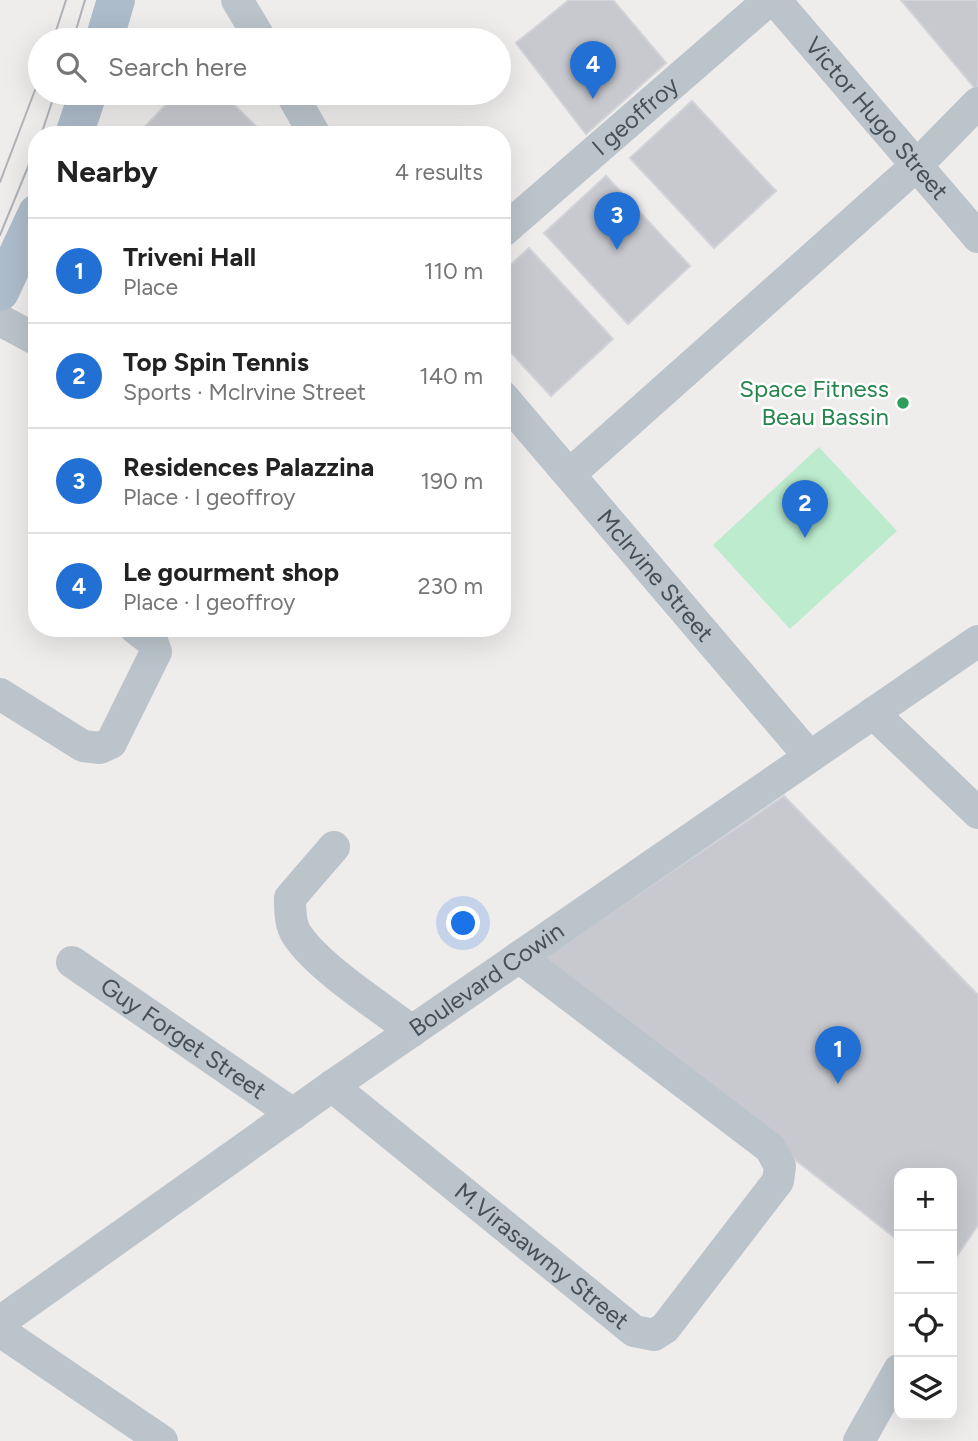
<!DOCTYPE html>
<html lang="en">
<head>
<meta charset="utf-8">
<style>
	:root { --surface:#fff; --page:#f6f6f6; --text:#222; --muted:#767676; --line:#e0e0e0; --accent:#2270d3 }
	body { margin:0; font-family:Figtree,sans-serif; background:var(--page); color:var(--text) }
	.controls { position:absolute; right:21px; bottom:21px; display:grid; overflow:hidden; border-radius:14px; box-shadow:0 7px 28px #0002 }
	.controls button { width:63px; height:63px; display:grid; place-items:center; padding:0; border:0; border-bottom:2px solid var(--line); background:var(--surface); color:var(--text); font:35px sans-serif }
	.you { position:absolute; left:464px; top:924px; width:24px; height:24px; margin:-18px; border:5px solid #fff; border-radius:50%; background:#1a73e8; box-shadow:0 0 0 10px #1a73e833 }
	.badge { display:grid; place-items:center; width:46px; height:46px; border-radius:50%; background:var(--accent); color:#fff; font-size:23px; font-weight:700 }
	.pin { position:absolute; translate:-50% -58px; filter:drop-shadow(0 2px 4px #0008) }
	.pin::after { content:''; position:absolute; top:37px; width:24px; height:21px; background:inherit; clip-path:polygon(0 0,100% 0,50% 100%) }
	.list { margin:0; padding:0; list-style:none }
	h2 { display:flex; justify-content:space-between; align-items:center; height:91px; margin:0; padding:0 28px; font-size:30px }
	h2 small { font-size:23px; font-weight:400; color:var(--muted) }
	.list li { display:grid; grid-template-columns:46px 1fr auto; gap:21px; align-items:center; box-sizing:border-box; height:105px; padding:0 28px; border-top:2px solid var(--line) }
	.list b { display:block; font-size:26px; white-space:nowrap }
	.list p { margin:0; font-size:23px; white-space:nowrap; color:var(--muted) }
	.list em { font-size:23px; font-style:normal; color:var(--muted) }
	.icon { flex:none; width:38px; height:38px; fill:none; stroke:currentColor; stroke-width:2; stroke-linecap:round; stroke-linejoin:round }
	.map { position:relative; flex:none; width:978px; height:1441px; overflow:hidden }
	.search { position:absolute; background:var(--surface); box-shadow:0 7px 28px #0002; left:28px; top:28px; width:483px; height:77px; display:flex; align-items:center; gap:18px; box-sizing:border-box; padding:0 24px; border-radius:38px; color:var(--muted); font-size:26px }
	.panel { position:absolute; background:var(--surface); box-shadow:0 7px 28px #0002; left:28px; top:126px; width:483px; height:511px; border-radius:28px }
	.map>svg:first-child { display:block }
	.green { fill:#bcebce }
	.building { fill:#c7c9cf; stroke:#d1d3d8; stroke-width:2 }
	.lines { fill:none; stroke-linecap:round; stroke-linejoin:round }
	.minor { stroke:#bbc4cb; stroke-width:32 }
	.major { stroke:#adbcca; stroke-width:38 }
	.tram { stroke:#afb2b7; stroke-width:2 }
	.leisure-dot { fill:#2e9e5b; stroke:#fff; stroke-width:2.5 }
	.labels { text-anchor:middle; stroke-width:5; stroke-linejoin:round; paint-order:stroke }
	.street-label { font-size:24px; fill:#465059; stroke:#fff }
	.leisure-label { font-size:24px; fill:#27864d; stroke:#fff; text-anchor:end }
</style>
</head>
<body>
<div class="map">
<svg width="978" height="1441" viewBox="0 0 978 1441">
	<rect width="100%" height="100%" fill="#efecec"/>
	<path class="green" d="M819 447 897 531 790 629 713 545Z"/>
	<g class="building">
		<path d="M569 0H613L666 63 586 134 516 43Z"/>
		<path d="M901 0H978V92Z"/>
		<path d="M177 93H222L260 130 255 135H137Z"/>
		<path d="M692 101 776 191 714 248 630 158Z"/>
		<path d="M606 176 690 266 628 324 544 233Z"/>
		<path d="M529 248 613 339 551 396 502 343V273Z"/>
		<path d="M784 796 978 995V1225L952 1263V1173H899V1241L540 960Z"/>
	</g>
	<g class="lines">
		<g class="minor">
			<path d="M237 0 261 40"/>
			<path id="s1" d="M775 0 978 237"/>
			<path d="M291 93 315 135"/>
			<path id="s2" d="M502 232 769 0"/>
			<path d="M0 320 37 340"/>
			<path id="s3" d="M502 396 809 756"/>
			<path d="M570 474 917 165 978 103"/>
			<path d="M0 694 83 746 100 748 111 743 156 652 152 641 135 628"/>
			<path d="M873 713 978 813"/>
			<path d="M334 847 290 898C290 910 290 925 297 935 319 968 379 1006 412 1031"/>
			<path id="s4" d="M72 962 293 1114"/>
			<path id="s5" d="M332 1086 634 1331 654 1335 665 1328 778 1181 780 1166 770 1148 519 957"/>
			<path id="s6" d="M0 1322 332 1086 978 641"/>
			<path d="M0 1331 162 1441"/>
			<path d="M859 1441 899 1370"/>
		</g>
		<g class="major">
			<path d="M104 40 116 0"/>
			<path d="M74 135 88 93"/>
			<path d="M0 292 37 213"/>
		</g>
		<g class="tram">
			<path d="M53 40 66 0"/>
			<path d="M73 40 85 0"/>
			<path d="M41 135 55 93"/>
			<path d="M0 182 40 77"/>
			<path d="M0 235 37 145"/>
		</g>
	</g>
	<circle class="leisure-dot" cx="903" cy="403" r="7"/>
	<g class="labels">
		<g class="street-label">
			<text dy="8" stroke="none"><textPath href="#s2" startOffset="177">l geoffroy</textPath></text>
			<text dy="8" stroke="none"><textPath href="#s1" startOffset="156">Victor Hugo Street</textPath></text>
			<text dy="8" stroke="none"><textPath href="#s3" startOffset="236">Mclrvine Street</textPath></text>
			<text dy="8" stroke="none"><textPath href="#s6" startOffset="595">Boulevard Cowin</textPath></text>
			<text dy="8" stroke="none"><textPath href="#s4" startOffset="135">Guy Forget Street</textPath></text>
			<text dy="8" stroke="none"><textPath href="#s5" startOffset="270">M.Virasawmy Street</textPath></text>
		</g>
		<g class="leisure-label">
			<text x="889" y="397">Space Fitness<tspan x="889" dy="28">Beau Bassin</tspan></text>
		</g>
	</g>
</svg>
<div class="controls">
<button>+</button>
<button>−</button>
<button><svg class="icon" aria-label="locate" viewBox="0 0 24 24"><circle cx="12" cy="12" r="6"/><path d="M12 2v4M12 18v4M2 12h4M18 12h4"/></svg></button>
<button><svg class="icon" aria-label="layers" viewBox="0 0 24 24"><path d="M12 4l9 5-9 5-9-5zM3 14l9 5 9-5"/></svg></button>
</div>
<div class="you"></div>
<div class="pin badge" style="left:838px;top:1084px">1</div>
<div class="pin badge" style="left:805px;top:538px">2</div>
<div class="pin badge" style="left:617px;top:250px">3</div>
<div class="pin badge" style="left:593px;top:99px">4</div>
<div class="search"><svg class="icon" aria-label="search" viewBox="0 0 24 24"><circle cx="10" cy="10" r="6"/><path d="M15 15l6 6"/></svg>Search here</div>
<section class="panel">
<h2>Nearby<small>4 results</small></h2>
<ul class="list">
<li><span class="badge">1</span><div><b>Triveni Hall</b><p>Place</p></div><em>110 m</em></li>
<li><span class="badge">2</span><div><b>Top Spin Tennis</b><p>Sports · Mclrvine Street</p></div><em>140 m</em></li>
<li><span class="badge">3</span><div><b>Residences Palazzina</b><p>Place · l geoffroy</p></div><em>190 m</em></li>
<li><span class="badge">4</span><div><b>Le gourment shop</b><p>Place · l geoffroy</p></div><em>230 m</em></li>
</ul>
</section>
</div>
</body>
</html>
